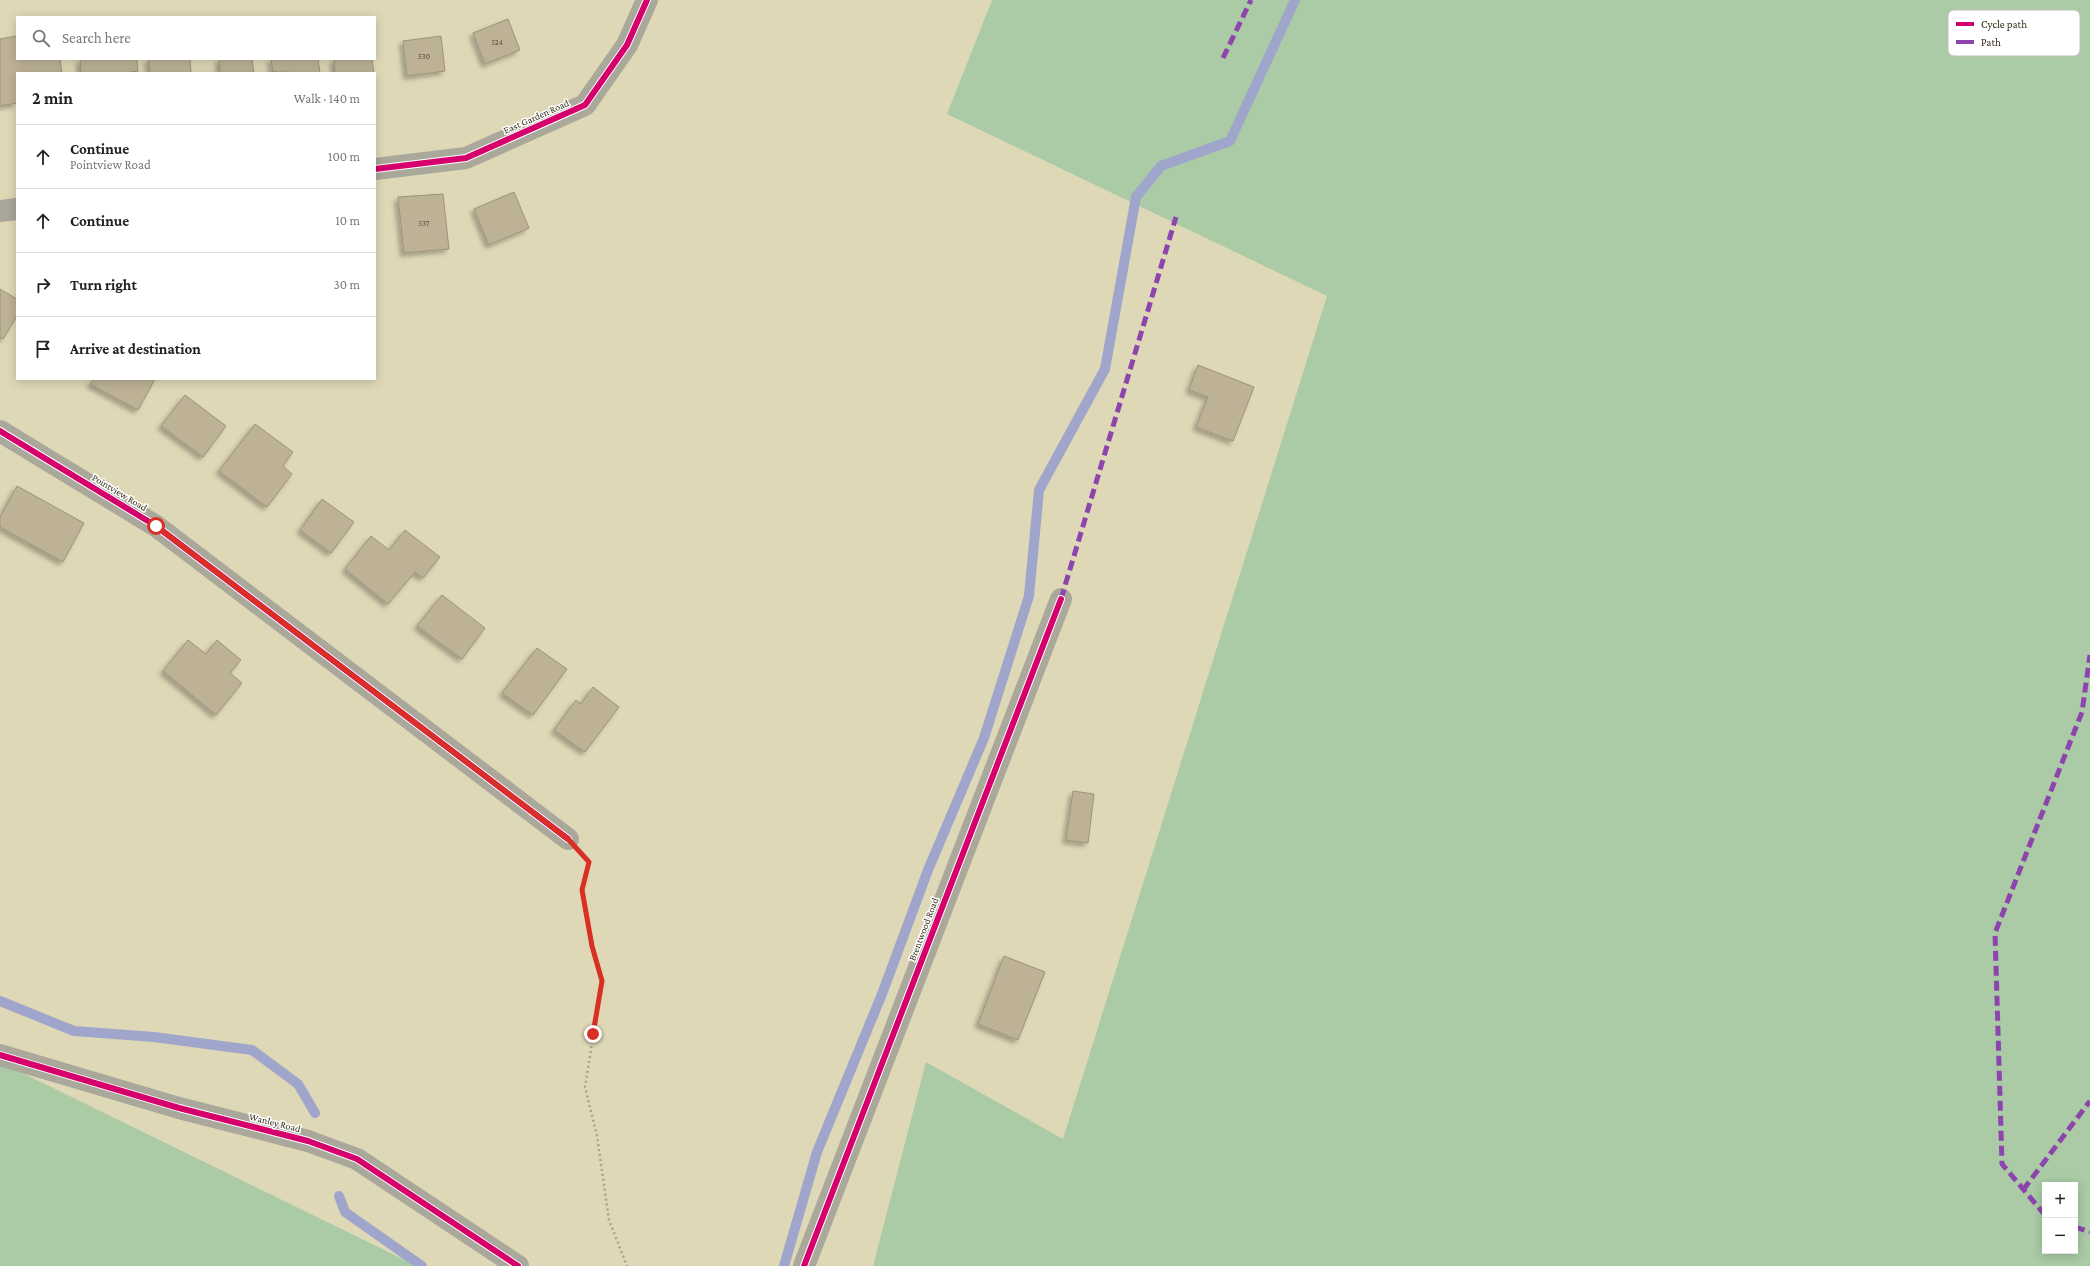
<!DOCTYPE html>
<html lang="en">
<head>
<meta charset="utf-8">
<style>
	:root { --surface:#fff; --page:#f6f6f6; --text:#222; --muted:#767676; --line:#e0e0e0 }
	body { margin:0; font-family:"Crimson Pro",serif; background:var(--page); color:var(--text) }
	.controls { position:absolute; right:12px; bottom:12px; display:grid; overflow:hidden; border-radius:0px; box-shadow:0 2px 10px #0003 }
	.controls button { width:36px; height:36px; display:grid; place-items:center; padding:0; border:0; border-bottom:1px solid var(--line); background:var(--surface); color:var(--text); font:20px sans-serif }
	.stop { position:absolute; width:12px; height:12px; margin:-9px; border:3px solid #d93025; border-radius:50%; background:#fff }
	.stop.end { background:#d93025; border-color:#fff; box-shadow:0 1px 4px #0008 }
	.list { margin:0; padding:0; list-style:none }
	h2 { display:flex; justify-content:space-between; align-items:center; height:52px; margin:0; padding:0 16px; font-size:17px }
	h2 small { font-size:13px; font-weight:400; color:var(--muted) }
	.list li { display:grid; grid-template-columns:26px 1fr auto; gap:12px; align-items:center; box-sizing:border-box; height:64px; padding:0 16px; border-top:1px solid var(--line) }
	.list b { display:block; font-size:15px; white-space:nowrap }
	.list p { margin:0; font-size:13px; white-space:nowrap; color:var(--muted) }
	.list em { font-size:13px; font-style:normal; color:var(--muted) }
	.icon { flex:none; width:22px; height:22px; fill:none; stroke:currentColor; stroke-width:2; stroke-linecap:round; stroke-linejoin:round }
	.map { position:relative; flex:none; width:2090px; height:1266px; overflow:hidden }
	.search { position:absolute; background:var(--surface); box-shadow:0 2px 10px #0003; left:16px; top:16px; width:360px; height:44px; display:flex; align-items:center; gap:10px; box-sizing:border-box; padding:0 14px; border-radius:0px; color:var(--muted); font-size:15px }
	.panel { position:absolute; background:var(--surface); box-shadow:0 2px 10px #0003; left:16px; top:72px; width:360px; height:308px; border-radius:0px }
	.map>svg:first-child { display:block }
	.green { fill:#aacba6; fill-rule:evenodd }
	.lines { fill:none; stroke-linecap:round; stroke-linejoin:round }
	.stream { stroke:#a0a5cb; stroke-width:10 }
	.building { fill:#bdb296; stroke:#9c937b; filter:url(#shadow) }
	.path { stroke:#a5a293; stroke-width:2.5; stroke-dasharray:2 3; stroke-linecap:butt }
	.minor { stroke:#a9a89b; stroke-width:22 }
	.quiet { stroke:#8e44ad; stroke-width:5; stroke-dasharray:10 5; stroke-linecap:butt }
	.cycleway-casing { stroke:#fff; stroke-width:8 }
	.cycleway { stroke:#d6006c; stroke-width:6 }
	.route { stroke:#d93025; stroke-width:5 }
	.labels { text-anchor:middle; stroke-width:3; stroke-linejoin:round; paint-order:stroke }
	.number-label { font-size:8px; fill:#565038 }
	.street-label { font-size:10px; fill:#342f18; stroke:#fff }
	.key { fill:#fff; stroke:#c2c1ba; stroke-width:1 }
	.key-label { font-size:11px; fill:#342f18 }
</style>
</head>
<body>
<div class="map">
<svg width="2090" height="1266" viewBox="0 0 2090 1266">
	<defs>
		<filter id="shadow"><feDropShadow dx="-3.5" dy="3.5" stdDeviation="2" flood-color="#0004"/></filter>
	</defs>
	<rect width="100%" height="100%" fill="#dfd8b7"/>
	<g class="green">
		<path d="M992 0H2090V1266H873L926 1062 1063 1139 1327 296 947 114ZM2045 1185H2075V1251H2045Z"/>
		<path d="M0 1062 417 1266H0Z"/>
	</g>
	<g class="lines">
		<g class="stream">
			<path d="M0 1001 74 1031 154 1037 252 1050 298 1084 315 1113"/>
			<path d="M339 1196 345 1212 422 1266"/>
			<path d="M784 1266 817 1152 882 994 928 870 984 738 1029 596 1039 490 1105 369 1136 197 1161 166 1230 141 1295 0"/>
		</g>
	</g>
	<g class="building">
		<path d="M508 19 520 50 485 64 473 33Z"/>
		<path d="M17 36V59H60L62 73H17V103L0 106V39Z"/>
		<path d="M441 36 445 71 407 76 403 41Z"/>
		<path d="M80 59H137L138 71 124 73H81Z"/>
		<path d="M148 59H190L191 73H150Z"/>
		<path d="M219 59H252L254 73H220Z"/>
		<path d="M271 59H318L320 73 273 72Z"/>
		<path d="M334 59H372L374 73H335Z"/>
		<path d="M514 192 529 228 489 245 474 209Z"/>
		<path d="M443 194 449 249 404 253 398 197Z"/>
		<path d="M0 289 17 299V316L3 339 0 337Z"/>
		<path d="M1198 365 1254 387 1233 441 1196 427 1208 397 1189 390Z"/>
		<path d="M94 379H155L138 410 90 384Z"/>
		<path d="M185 395 226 426 203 457 161 426Z"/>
		<path d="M255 424 293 452 283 466 292 474 267 507 219 471Z"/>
		<path d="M17 486 84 523 63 562 0 527V517Z"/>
		<path d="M322 499 354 522 331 553 300 530Z"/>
		<path d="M405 530 440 557 423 578 415 572 388 604 345 569 371 536 389 550Z"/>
		<path d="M442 595 485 628 462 659 417 626Z"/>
		<path d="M188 640 206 654 217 640 241 660 230 673 242 683 216 715 163 671Z"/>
		<path d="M537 648 567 669 533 715 502 693Z"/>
		<path d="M593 687 619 707 585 752 554 730 576 700 581 704Z"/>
		<path d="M1073 791 1094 794 1088 843 1066 840Z"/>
		<path d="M1004 956 1045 972 1018 1040 978 1024Z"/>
	</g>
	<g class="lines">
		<path class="path" d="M588 860 589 862 583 890 592 945 602 981 585 1087 597 1136 609 1220 627 1266"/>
		<g class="minor">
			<path d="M375 169 466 158 585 105 627 45 647 0"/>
			<path d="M0 211 17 209"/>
			<path d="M0 431 156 526 568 839"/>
			<path d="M0 1055 179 1108 308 1141 357 1159 518 1266"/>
			<path d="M804 1266 1061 599"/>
		</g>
		<g class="quiet">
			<path d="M1223 58 1251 0"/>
			<path d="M1061 599 1176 217"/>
			<path d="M2023 1190 2090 1101"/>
			<path d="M2045 1215 2002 1164 1995 933 2082 712 2090 655"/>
			<path d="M2075 1227 2090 1232"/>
		</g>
		<defs>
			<g id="cycleway">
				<path d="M375 169 466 158 585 105 627 45 647 0"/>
				<path d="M0 431 156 526 568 839"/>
				<path d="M0 1055 179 1108 308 1141 357 1159 518 1266"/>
				<path d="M804 1266 1061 599"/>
			</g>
		</defs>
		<use href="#cycleway" class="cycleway-casing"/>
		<use href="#cycleway" class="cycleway"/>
	</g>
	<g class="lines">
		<path class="route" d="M156 526 568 839 589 862 582 890 592 946 602 981 593 1034"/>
	</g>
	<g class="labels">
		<g class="number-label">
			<text x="497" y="45">524</text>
			<text x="424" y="59">530</text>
			<text x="424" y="226">537</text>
		</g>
		<g class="street-label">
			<text transform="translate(536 116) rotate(-24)" y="4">East Garden Road</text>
			<text transform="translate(120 492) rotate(31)" y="4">Pointview Road</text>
			<text transform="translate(923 929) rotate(-69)" y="4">Brentwood Road</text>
			<text transform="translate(275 1122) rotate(14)" y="4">Wanley Road</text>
		</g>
	</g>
	<rect x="1948" y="10" width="132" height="46" rx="6" class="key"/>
	<rect x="1956" y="22" width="18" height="4" fill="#d6006c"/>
	<rect x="1956" y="40" width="18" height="4" fill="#8e44ad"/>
	<g class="key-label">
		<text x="1981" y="28">Cycle path</text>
		<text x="1981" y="46">Path</text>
	</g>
</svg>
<div class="controls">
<button>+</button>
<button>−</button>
</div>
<div class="stop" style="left:156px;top:526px"></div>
<div class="stop end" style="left:593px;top:1034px"></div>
<div class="search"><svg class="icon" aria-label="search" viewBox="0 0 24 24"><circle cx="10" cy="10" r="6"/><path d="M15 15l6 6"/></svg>Search here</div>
<section class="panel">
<h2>2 min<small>Walk · 140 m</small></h2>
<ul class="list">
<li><svg class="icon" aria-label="ahead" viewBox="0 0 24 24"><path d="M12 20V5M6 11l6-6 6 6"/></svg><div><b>Continue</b><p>Pointview Road</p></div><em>100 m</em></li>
<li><svg class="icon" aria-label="ahead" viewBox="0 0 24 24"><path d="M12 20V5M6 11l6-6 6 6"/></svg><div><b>Continue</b></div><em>10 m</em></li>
<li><svg class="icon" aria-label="right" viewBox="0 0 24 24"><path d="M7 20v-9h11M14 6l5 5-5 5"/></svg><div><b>Turn right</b></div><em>30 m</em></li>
<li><svg class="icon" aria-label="arrive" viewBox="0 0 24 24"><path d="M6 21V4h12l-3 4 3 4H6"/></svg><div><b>Arrive at destination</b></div></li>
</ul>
</section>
</div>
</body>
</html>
